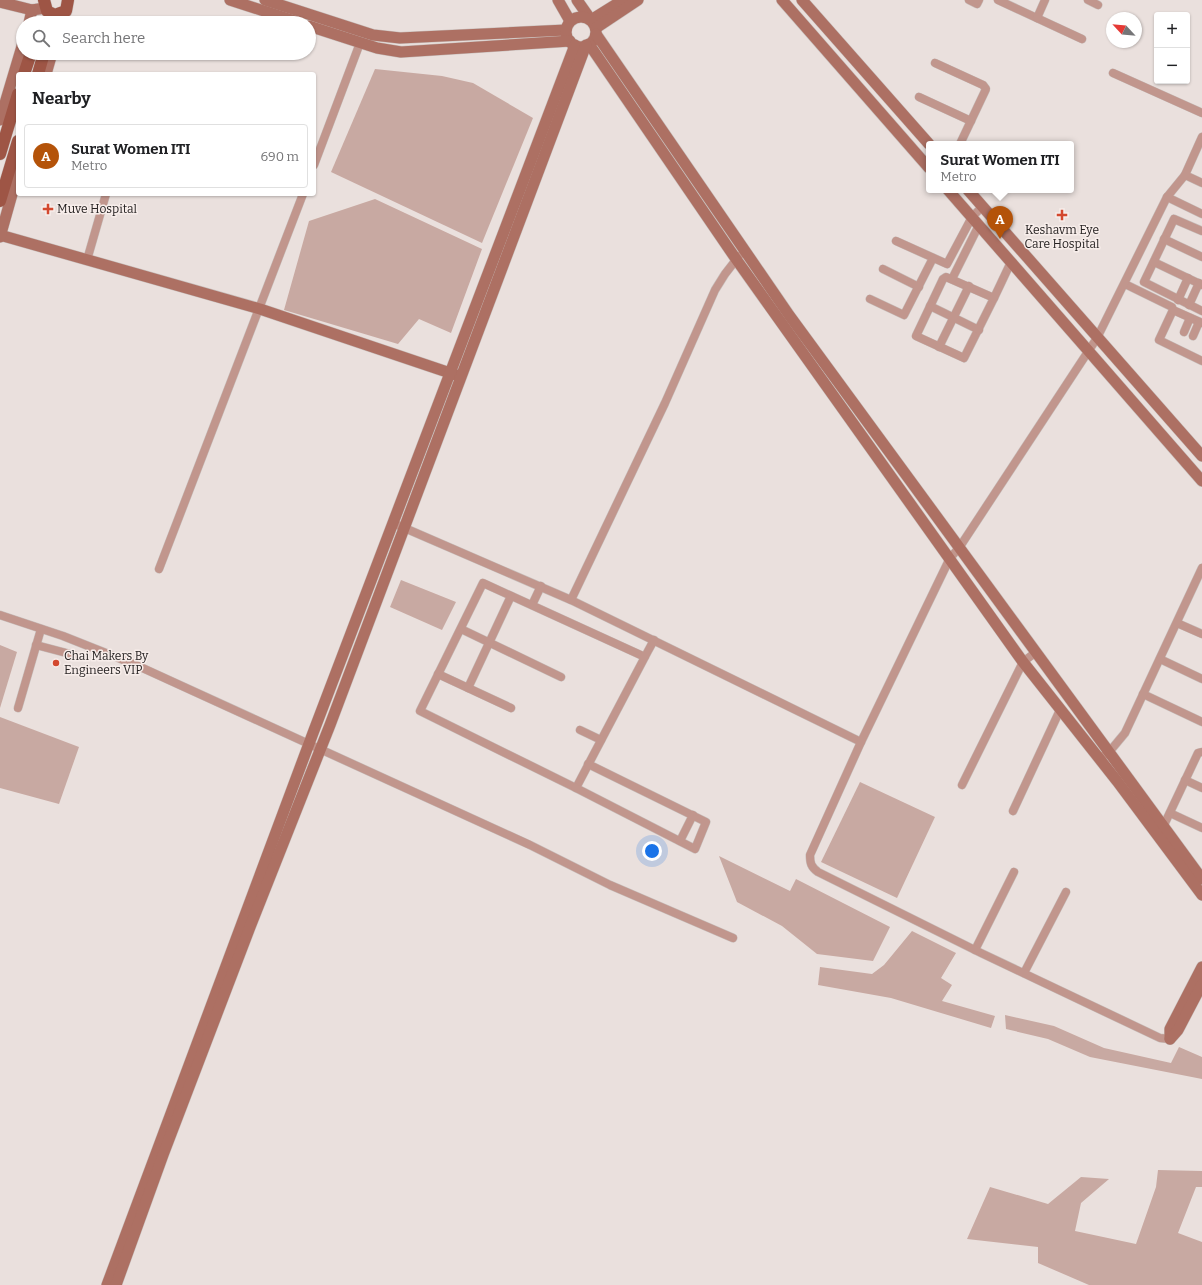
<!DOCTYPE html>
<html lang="en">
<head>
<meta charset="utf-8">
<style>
	:root { --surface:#fff; --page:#f6f6f6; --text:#202124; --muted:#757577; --line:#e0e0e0; --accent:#b45309 }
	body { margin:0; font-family:Bitter,serif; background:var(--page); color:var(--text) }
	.controls { position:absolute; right:12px; top:12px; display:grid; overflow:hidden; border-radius:4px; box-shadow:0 1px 3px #0004 }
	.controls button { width:36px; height:36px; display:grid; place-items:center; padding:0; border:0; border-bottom:1px solid var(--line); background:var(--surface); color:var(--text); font:20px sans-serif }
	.compass { position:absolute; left:1106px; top:12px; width:36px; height:36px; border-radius:50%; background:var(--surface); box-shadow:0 1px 3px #0004; rotate:296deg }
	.you { position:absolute; left:652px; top:851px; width:14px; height:14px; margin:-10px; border:3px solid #fff; border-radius:50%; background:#1a73e8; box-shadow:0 0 0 6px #1a73e833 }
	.badge { display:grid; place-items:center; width:26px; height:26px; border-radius:50%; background:var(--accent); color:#fff; font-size:13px; font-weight:700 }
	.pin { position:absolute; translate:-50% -33px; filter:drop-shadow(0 1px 2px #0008) }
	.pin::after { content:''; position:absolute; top:21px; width:14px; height:12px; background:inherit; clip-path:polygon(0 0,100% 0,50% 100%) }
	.popup { position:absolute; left:926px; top:141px; width:148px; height:52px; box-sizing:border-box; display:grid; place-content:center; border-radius:4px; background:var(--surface); filter:drop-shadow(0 1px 3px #0005); font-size:13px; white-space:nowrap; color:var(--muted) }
	.popup b { font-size:15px; color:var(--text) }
	.popup::after { content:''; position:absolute; left:50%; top:100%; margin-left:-8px; border:8px solid transparent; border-top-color:var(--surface) }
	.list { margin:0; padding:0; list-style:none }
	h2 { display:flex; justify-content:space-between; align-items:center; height:52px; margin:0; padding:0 16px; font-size:17px }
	h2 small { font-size:13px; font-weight:400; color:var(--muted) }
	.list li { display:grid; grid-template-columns:26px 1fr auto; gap:12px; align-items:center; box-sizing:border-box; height:64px; margin:0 8px 8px; padding:0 8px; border:1px solid var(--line); border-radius:4px }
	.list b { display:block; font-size:15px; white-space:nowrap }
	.list p { margin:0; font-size:13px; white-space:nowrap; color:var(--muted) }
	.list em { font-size:13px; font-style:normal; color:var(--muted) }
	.icon { flex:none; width:22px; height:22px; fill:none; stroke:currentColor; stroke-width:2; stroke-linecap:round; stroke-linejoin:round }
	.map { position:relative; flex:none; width:1202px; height:1285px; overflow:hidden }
	.search { position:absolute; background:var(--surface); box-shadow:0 1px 3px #0004; left:16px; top:16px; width:300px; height:44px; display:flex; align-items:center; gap:10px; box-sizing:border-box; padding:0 14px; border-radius:22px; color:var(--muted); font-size:15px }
	.panel { position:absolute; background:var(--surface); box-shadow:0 1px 3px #0004; left:16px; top:72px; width:300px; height:124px; border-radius:4px }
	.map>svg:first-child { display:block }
	.green { fill:#c8a9a2 }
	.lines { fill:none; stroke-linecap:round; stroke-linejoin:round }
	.street-casing { stroke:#c7bebb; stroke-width:9 }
	.secondary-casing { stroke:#c7bebb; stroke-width:12 }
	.primary-casing { stroke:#c7bebb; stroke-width:13 }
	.street { stroke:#c1968d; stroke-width:8 }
	.secondary { stroke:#ad7063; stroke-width:11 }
	.primary { stroke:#9e5545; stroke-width:12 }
	.poi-dot { fill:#d3482e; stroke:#f7edea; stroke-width:1.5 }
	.labels { text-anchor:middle; stroke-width:3; stroke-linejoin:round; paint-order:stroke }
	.poi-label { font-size:12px; fill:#262222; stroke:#f7edea; text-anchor:start }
</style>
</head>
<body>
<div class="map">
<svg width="1202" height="1285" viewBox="0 0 1202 1285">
	<rect width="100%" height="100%" fill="#eae0dd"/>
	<g class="green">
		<path d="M375 69 442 76 473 83 533 118 482 243 331 172Z"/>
		<path d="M375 199 482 249 451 333 419 319 398 344 284 310 309 221Z"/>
		<path d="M401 580 456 602 442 630 390 607Z"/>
		<path d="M0 645 17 652 0 708Z"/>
		<path d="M0 717 79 747 59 804 0 788Z"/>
		<path d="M860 782 935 817 897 898 821 862Z"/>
		<path d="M719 856 790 891 796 879 890 927 873 961 817 954 782 926 737 902Z"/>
		<path d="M912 931 956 953 941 978 952 985 942 1001 995 1016 991 1028 891 998 818 985 820 967 872 974 884 965Z"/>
		<path d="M1005 1015 1054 1026 1104 1048 1171 1063 1179 1047 1202 1057V1079L1090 1057 1048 1039 1006 1029Z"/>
		<path d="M1158 1170 1202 1171V1187H1196L1178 1233 1202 1242V1285H1089L1038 1263V1247L967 1239 990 1187 1048 1204 1081 1177 1109 1179 1081 1203 1075 1231 1136 1244 1156 1187Z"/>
	</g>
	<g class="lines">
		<defs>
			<g id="street">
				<path d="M969 0 977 4 979 0"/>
				<path d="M998 0 1082 39"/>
				<path d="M1088 0 1098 5"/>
				<path d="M1037 18 1045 0"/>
				<path d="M935 63 983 85 986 89 960 144"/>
				<path d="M1113 73 1202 113"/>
				<path d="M919 97 971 121"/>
				<path d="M314 165 360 43"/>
				<path d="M1185 175 1202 183"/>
				<path d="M1167 197 1202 214"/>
				<path d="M1202 231 1174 219 1144 282 1202 311"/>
				<path d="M1164 239 1202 257"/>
				<path d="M896 241 947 264 972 217 982 207"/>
				<path d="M87 260 106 194"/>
				<path d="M1154 262 1202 285"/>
				<path d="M883 269 919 287"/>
				<path d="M946 277 994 298 964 358 916 336 943 279Z"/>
				<path d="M952 279 979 225"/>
				<path d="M1125 284 1172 307 1173 310 1159 340 1202 361"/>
				<path d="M994 298 1011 262"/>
				<path d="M870 299 904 315 933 258"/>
				<path d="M1178 300 1188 278"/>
				<path d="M1189 305 1199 283"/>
				<path d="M930 306 979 330"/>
				<path d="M1173 310 1202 323"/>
				<path d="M1184 332 1190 318"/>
				<path d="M1193 336 1199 322"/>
				<path d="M939 347 969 286"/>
				<path d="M393 523 571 600 861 742"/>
				<path d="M159 569 303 194"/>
				<path d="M571 600 665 403 715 290 725 274 739 256"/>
				<path d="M532 605 541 586"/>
				<path d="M0 615 63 636 136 665 530 845 610 885 733 938"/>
				<path d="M1177 623 1202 634"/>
				<path d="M461 629 561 677"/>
				<path d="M36 645 74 655"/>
				<path d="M645 657 483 583 420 711 576 788 648 651 654 640"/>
				<path d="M1160 659 1202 679"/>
				<path d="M438 674 511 708"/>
				<path d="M468 688 511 596"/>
				<path d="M1143 694 1202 722"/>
				<path d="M18 708 41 629"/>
				<path d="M580 730 601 740"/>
				<path d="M1099 759 1110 751 1125 733 1202 568"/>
				<path d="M1185 780 1202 788"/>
				<path d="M962 785 1023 662 1036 652"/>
				<path d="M576 788 695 849 706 822 588 764"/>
				<path d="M1013 811 1060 710"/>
				<path d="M1170 813 1202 828"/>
				<path d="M1164 825 1198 753 1202 752"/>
				<path d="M680 841 693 815"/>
				<path d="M975 950 1014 872"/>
				<path d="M1024 973 1066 892"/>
				<path d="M1170 1039 1160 1038 981 953 818 872C811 867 810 863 810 855L861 742 950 558 959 548 1097 338 1167 197 1185 175 1202 137"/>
			</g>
			<g id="secondary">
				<path d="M230 0 301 23"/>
				<path d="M265 0 373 35 400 38 566 30"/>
				<path d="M558 0 570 21"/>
				<path d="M577 0 591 20 623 0"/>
				<path d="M782 0 929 168"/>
				<path d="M802 0 929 144"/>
				<path d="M0 2 32 10 45 8"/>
				<circle cx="581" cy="32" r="15"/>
				<path d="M29 23 32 10"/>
				<path d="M60 23 63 13"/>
				<path d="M309 26 377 48 401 52 570 41"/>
				<path d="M596 28 638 0"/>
				<path d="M596 34 789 315 1202 879"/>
				<path d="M589 44 736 259 1023 662 1117 781 1202 895"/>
				<path d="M46 74 52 53"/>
				<path d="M0 120 23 43"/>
				<path d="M948 190 1202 481"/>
				<path d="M968 190 1202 456"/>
				<path d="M0 235 260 309 456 375"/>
				<path d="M0 237 18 173"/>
				<path d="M1170 1039V1029L1202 967"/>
				<path d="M1170 1039 1178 1030 1202 984"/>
				<path d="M107 1285 313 733 575 45"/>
				<path d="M116 1285 163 1155 250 927 330 725 586 45"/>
			</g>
			<g id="primary">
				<path d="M44 0 47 11 55 15 66 11 68 0"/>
				<path d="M24 74 31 53"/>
				<path d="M38 74 44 53"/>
				<path d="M0 154 18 94"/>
				<path d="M0 201 18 141"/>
			</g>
		</defs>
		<use href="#street" class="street-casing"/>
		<use href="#secondary" class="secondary-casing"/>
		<use href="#primary" class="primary-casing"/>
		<use href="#street" class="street"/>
		<use href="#secondary" class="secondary"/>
		<use href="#primary" class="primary"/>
	</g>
	<g class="poi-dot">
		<path d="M46 203h4v4h4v4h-4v4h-4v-4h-4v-4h4z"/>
		<path d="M1060 209h4v4h4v4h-4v4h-4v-4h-4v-4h4z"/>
		<circle cx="56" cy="663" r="4"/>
	</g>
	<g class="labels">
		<g class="poi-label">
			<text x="57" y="213">Muve Hospital</text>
			<text x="1062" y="234" text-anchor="middle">Keshavm Eye<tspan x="1062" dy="14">Care Hospital</tspan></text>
			<text x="64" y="660">Chai Makers By<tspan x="64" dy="14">Engineers VIP</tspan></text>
		</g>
	</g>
</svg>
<div class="controls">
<button>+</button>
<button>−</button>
</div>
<svg class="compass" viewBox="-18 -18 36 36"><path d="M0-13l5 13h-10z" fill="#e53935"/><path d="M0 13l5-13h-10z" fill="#757577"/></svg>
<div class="you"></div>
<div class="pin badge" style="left:1000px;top:239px">A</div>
<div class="popup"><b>Surat Women ITI</b>Metro</div>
<div class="search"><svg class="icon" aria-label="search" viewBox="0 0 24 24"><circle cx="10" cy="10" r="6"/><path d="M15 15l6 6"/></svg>Search here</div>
<section class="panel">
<h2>Nearby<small></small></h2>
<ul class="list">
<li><span class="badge">A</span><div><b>Surat Women ITI</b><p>Metro</p></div><em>690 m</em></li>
</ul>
</section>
</div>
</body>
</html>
